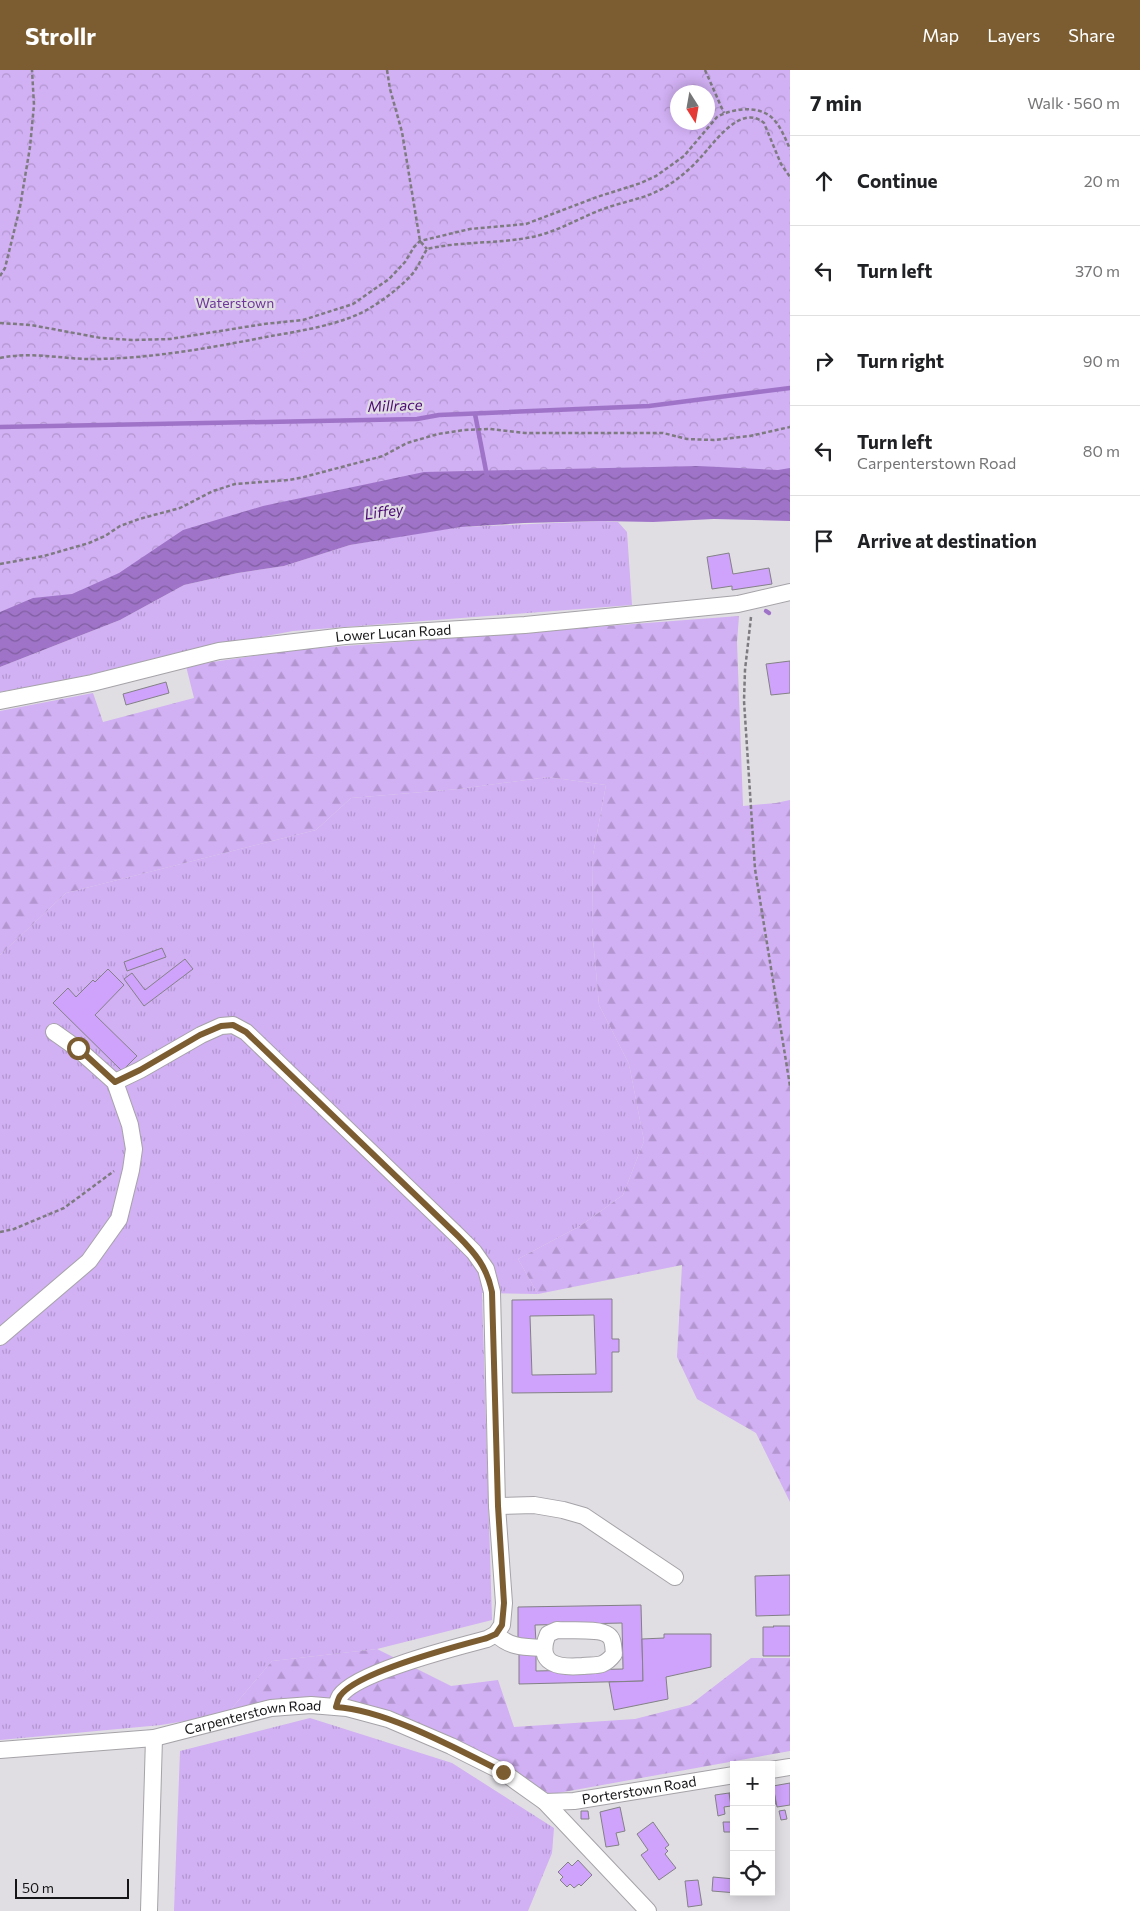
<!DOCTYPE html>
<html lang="en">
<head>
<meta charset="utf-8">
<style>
	:root { --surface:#fff; --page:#f2f2f2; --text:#202124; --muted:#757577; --line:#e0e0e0; --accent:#7c5d32 }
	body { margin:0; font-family:Commissioner,sans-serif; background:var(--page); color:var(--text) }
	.controls { position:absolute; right:15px; bottom:15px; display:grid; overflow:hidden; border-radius:0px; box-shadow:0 2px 12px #0003 }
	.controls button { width:45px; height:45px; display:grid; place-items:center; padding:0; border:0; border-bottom:1px solid var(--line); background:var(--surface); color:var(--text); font:25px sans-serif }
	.compass { position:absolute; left:670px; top:15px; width:45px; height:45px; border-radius:50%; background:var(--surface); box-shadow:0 2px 12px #0003; rotate:169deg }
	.scale { position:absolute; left:15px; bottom:12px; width:114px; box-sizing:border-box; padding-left:5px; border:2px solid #151416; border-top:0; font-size:14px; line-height:18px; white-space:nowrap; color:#151416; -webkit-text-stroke:4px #e0dee3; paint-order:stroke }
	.stop { position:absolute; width:15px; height:15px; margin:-11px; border:4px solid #7c5d32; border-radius:50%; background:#fff }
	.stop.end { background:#7c5d32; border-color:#fff; box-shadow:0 1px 5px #0008 }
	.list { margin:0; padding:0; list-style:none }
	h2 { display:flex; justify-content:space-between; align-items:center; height:65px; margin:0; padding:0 20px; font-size:21px }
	h2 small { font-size:16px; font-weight:400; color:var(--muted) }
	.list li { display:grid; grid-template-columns:32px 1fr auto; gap:15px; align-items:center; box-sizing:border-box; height:90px; padding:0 20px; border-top:1px solid var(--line) }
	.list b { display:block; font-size:19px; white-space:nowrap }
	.list p { margin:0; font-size:16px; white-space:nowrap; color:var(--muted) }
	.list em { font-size:16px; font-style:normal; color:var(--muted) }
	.icon { flex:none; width:28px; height:28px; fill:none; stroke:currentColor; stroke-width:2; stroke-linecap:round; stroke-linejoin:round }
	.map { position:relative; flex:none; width:790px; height:1841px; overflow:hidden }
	header { display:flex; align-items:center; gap:30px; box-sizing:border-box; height:70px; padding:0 25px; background:var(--accent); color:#fff }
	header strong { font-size:24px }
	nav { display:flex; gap:28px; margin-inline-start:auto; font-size:18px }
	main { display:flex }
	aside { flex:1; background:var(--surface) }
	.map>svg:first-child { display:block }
	.grass { fill:url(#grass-tufts) }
	.forest { fill:url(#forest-firs) }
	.park { fill:url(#park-crowns); fill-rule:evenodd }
	.water { fill:url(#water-waves) }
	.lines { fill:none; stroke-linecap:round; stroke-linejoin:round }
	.stream { stroke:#9f74c8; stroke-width:4.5 }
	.building { fill:#cfa3fb; stroke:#838186; fill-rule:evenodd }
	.minor-casing { stroke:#a6a3a8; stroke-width:18 }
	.path { stroke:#7d7b7f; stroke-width:2.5; stroke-dasharray:4 2.5; stroke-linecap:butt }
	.minor { stroke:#fff; stroke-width:16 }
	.route { stroke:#7c5d32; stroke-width:6 }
	.labels { text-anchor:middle; stroke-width:4.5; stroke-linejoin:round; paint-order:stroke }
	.park-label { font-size:14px; fill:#6f379b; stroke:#e0dee3 }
	.street-label { font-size:14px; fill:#151416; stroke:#e0dee3 }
	.water-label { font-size:15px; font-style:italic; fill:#4b0973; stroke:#e0dee3 }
</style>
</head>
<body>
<header>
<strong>Strollr</strong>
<nav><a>Map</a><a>Layers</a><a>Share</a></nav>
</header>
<main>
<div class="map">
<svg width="790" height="1841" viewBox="0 0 790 1841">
	<defs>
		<pattern id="grass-tufts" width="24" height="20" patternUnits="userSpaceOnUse" patternTransform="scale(1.25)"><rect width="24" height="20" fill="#d1b0f3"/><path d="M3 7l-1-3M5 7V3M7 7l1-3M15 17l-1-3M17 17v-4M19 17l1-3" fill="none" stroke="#b396d0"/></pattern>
		<pattern id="forest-firs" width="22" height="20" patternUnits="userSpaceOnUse" patternTransform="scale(1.25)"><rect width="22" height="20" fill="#d1b0f3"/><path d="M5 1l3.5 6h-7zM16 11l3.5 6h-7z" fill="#b396d0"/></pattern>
		<pattern id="park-crowns" width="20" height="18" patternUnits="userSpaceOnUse" patternTransform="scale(1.25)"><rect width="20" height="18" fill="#d1b0f3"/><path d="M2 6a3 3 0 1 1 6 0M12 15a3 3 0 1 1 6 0" fill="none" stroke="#b396d0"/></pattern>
		<pattern id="water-waves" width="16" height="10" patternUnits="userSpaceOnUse" patternTransform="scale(1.25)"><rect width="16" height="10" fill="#9f74c8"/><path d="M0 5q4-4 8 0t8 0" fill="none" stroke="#805ea1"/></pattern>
	</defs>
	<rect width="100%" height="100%" fill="#e0dee3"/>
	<g class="grass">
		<path d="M602 451 618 452 627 462 632 535 293 561 181 582 72 609 0 622V597L120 550 184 515 238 503 284 496 350 475 419 463 461 457Z"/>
		<path d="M548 707 606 715 593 785 592 857 599 935 629 994 644 1071 623 1125 580 1156 518 1189 538 1224 482 1223 492 1550 377 1579 272 1591 227 1644 161 1655 0 1670V885L66 823 316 760 351 728 459 719Z"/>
		<path d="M310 1648 452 1693 554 1758 552 1783 528 1841H174L180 1681Z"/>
	</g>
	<g class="forest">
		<path d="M739 546 737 572 743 736 776 733 790 730V1432L756 1363 697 1329 677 1287 682 1195 538 1224 518 1189 580 1156 623 1125 644 1071 629 994 599 935 592 857 593 785 606 715 548 707 459 719 351 728 316 760 66 823 0 885V641L93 623 103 652 194 628 186 596 292 580Z"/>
		<path d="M377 1579 451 1616 498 1610 514 1657 635 1649 690 1635 751 1588H790V1681L547 1725 348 1633 227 1644 272 1591Z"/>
	</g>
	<path class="park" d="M0 0H790V416L491 427 0 566ZM678 22H708V52H678Z"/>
	<path class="water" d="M698 396 778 400 790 398V451L714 449 653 452 602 451 524 453 461 457 350 475 284 496 238 503 184 515 120 550 0 597V542L33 528 72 524 119 503 183 460 263 436 424 402Z"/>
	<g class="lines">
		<g class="stream">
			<path d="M475 344 487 406"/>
			<path d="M0 357 417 349 439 345 649 336 790 318"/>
			<path d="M766 541 769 543"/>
		</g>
	</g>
	<g class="building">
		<path d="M729 483 733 504 769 498 772 514 732 520V516L712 519 707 487Z"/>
		<path d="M790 591V623L771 625 766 594Z"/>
		<path d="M166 612 169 623 126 635 123 624Z"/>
		<path d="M162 878 166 887 127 901 124 892Z"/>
		<path d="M185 889 193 899 144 936 124 909 132 903 145 920Z"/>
		<path d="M108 899 124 915 95 945 137 986 122 1001 53 933 68 918 76 927 93 910 95 912Z"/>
		<path d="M612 1229V1269H619V1282H612V1322L512 1323V1230ZM594 1245 596 1304 532 1305 530 1246Z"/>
		<path d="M790 1505V1545L756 1546 755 1506Z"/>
		<path d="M641 1535 643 1611 519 1614V1584L536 1583V1601L623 1599 622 1553 535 1555 536 1572 518 1573V1537Z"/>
		<path d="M773 1556H790V1586H763V1557H774Z"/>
		<path d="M664 1564H711V1597L666 1607 668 1629 614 1640 609 1612 643 1611 642 1569 664 1568Z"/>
		<path d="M790 1713V1735L777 1737 773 1716Z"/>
		<path d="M771 1716H773L776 1734H771Z"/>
		<path d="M734 1722V1743H732L729 1723Z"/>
		<path d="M729 1723 731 1736 724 1737 725 1744 718 1746 715 1725Z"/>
		<path d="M620 1737 625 1761 616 1763 619 1775 606 1777 600 1742Z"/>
		<path d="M785 1740 787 1749 781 1750 779 1741Z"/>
		<path d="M581 1741H588L589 1749H581Z"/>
		<path d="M653 1752 669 1775 665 1778 668 1781 665 1784 676 1798 659 1810 641 1785 648 1780 637 1764Z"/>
		<path d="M723 1752H731V1762H724Z"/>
		<path d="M578 1790 592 1805 581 1816 579 1814 574 1818 570 1814 567 1817 560 1810 563 1807 558 1802 568 1792 572 1796Z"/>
		<path d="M713 1807 734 1809V1822L737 1823 712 1821Z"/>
		<path d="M698 1810 702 1835 688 1837 685 1811Z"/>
	</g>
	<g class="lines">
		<defs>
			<g id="minor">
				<path id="s1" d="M0 631 92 613 219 581 345 566 525 555 738 534 790 522"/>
				<path d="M115 1012 140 1000 201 965 221 956 233 955 246 962 458 1166 474 1182 486 1199 492 1222 497 1436 504 1533 502 1555 496 1564 487 1569C457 1577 356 1602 340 1626 338 1629 337 1634 336 1637"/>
				<path d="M0 1267 89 1191 119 1149 131 1100 134 1079 130 1055 115 1012 78 979 54 962"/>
				<path d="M497 1436 534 1435 563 1440 584 1446 675 1507"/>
				<path d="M557 1560C569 1561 600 1558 608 1565 614 1569 613 1577 614 1584 611 1588 607 1592 602 1594 597 1596 589 1595 583 1596 559 1598 535 1595 548 1564Z"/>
				<path d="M496 1564C510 1578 525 1577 544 1578"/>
				<path id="s2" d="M0 1680 154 1668 271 1638 311 1635 347 1638 388 1649 451 1676 503 1702 545 1732 648 1841"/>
				<path d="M771 1700 790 1697"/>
				<path id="s3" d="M545 1732 574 1731 734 1705"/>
				<path d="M149 1841 154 1668"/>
			</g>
		</defs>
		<use href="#minor" class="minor-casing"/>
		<g class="path">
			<path d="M387 0 390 19 402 62 420 171 427 179"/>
			<path d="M705 0 724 43"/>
			<path d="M0 206 5 198 20 137 30 77 34 35 32 0"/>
			<path d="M0 253 31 255 101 268 132 270 170 269 264 254 303 250 353 234 389 209 405 192 414 177 420 171 470 159 526 154 597 127 641 113 656 106 684 86 717 47C731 39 755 35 770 46 780 54 785 68 790 79"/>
			<path d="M0 288C33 281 65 290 98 289 156 288 215 277 271 266 301 261 344 254 370 238 385 229 402 216 414 202 419 195 422 187 427 179 461 171 498 174 532 167 557 162 579 148 603 139 625 131 650 128 670 114 681 107 692 97 701 87 714 73 741 33 764 53L781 94 790 107"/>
			<path d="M0 494 44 486 89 473 105 466 120 456 139 449 180 438 213 421 235 414 289 410 304 407 383 386 407 373 438 364 464 360 490 359 525 363H663L687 369 714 370 750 366 790 357"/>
			<path d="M751 547 745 600 744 631 755 799 790 1016"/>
			<path d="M0 1162 14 1159 64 1138 114 1101"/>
		</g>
		<use href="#minor" class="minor"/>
	</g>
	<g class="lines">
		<path class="route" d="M78 978 115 1012 140 1000 200 965 221 956 233 955 246 962 458 1166C475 1183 487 1197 492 1222L498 1436 504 1533 502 1555 496 1564 487 1568C457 1576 356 1602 340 1626 338 1629 337 1634 336 1637 386 1640 457 1679 503 1702"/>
	</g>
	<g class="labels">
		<g class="park-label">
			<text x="235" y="238">Waterstown</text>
		</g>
		<g class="street-label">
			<text dy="5" stroke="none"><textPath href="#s1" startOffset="400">Lower Lucan Road</textPath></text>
			<text dy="5" stroke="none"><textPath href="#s2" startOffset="256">Carpenterstown Road</textPath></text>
			<text dy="5" stroke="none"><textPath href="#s3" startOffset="95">Porterstown Road</textPath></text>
		</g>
		<g class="water-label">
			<text transform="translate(395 336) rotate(-2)" y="5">Millrace</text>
			<text transform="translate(384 442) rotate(-8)" y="5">Liffey</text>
		</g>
	</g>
</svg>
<div class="controls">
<button>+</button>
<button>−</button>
<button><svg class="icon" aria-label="locate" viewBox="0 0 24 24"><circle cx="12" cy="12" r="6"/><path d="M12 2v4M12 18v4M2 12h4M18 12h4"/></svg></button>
</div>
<svg class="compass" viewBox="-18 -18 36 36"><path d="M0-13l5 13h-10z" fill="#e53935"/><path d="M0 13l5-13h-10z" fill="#757577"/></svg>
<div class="scale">50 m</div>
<div class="stop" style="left:78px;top:978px"></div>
<div class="stop end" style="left:503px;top:1702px"></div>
</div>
<aside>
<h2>7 min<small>Walk · 560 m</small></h2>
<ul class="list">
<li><svg class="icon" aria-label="ahead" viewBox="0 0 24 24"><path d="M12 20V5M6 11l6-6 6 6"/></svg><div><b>Continue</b></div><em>20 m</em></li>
<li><svg class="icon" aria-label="left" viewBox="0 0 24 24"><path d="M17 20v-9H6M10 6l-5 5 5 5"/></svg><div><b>Turn left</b></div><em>370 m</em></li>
<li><svg class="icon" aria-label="right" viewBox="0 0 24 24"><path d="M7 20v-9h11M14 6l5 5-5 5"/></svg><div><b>Turn right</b></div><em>90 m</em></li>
<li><svg class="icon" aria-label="left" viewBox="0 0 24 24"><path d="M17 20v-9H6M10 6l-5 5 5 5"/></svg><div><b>Turn left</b><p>Carpenterstown Road</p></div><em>80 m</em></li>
<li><svg class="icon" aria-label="arrive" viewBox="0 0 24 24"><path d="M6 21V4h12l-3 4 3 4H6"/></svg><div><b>Arrive at destination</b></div></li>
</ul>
</aside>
</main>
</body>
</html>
